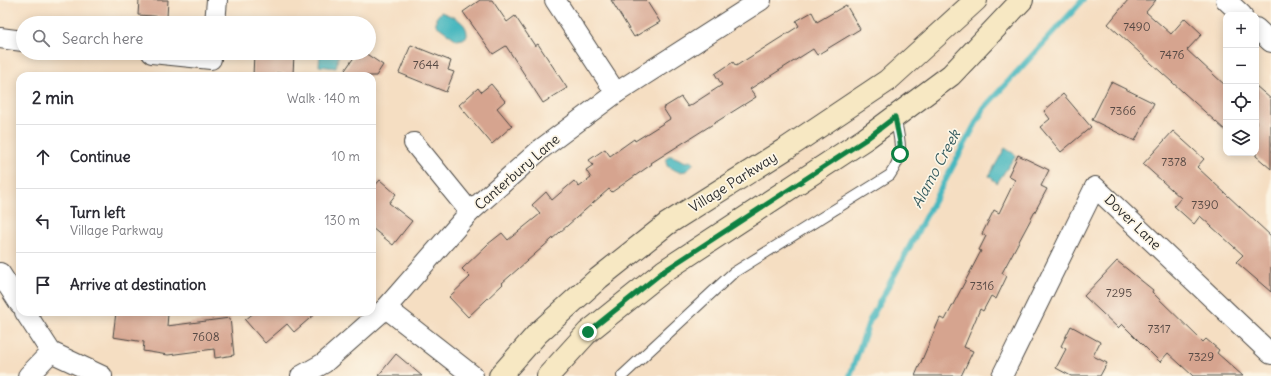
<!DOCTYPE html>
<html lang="en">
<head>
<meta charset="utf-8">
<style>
	:root { --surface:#fff; --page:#f2f2f3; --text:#2b2b33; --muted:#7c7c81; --line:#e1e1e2 }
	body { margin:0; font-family:Delius,sans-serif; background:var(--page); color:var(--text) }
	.controls { position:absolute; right:12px; top:12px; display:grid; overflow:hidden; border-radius:8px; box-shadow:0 2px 10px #0003 }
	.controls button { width:36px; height:36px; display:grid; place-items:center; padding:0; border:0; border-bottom:1px solid var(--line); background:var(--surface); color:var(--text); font:20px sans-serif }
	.stop { position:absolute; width:12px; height:12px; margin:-9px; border:3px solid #0b8043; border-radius:50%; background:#fff }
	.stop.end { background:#0b8043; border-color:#fff; box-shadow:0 1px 4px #0008 }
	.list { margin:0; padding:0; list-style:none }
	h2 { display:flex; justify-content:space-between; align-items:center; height:52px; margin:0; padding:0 16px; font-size:17px }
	h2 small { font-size:13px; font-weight:400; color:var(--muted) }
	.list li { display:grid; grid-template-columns:26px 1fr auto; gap:12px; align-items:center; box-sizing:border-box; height:64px; padding:0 16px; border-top:1px solid var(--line) }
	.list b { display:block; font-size:15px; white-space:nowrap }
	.list p { margin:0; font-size:13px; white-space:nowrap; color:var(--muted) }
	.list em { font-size:13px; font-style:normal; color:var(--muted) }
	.icon { flex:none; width:22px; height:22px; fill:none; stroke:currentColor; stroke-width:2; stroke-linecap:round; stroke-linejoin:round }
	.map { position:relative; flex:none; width:1271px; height:376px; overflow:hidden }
	.search { position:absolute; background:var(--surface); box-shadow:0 2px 10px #0003; left:16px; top:16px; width:360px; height:44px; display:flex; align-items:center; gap:10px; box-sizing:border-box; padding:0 14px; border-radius:22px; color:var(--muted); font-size:15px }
	.panel { position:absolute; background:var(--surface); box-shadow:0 2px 10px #0003; left:16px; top:72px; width:360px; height:244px; border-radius:12px }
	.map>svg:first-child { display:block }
	.water { fill:#49b8bf; stroke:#3a7275 }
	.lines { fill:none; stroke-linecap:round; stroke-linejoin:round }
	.stream { stroke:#49b8bf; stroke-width:6 }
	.building { fill:#d6a48f }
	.lane-casing { stroke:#494642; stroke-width:12 }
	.street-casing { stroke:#494642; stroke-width:22 }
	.secondary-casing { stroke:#494642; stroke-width:24 }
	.lane { stroke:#fff; stroke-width:10 }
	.street { stroke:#fff; stroke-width:20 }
	.secondary { stroke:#f7e8c3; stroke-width:22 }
	.route { stroke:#0b8043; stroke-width:5 }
	.labels { text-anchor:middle; stroke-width:3.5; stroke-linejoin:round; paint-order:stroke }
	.number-label { font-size:12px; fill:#564944 }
	.street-label { font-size:14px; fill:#2b2b2b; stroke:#fcf5e5 }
	.water-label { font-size:15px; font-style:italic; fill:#365c5f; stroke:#fcf5e5 }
</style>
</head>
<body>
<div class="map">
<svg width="1271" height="376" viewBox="0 0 1271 376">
	<rect width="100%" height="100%" fill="#fcf5e5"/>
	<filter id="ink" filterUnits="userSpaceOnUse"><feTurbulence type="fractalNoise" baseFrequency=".025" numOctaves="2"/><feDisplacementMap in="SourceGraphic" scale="8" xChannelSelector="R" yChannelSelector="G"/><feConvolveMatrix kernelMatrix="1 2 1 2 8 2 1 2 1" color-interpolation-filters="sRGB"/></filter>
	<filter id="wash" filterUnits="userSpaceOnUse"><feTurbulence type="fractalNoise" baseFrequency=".012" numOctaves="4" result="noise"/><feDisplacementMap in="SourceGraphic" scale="16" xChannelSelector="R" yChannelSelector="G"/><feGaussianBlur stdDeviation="0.9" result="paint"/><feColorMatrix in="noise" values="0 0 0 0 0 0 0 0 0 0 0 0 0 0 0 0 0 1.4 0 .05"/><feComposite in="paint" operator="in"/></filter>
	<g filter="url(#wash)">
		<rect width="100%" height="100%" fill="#f5dec2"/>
		<g class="water">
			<path d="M441 12C453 17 468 21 467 36L463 39 457 40 436 25V18Z"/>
			<path d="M320 53H339L336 68 319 66Z"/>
			<path d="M1005 148 1016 155 997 183 989 176Z"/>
			<path d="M668 156H672L686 162 690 161 694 163 686 171 679 172 667 166 666 161Z"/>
		</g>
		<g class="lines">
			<path class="stream" d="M850 376 869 322 984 108 1083 0"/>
		</g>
		<g id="blocks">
			<g class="building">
				<path d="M139 0H168L167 17 138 15Z"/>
				<path d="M480 0H492L507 22 515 16 535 46 538 44 567 88 543 103 506 46 493 54 463 12Z"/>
				<path d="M611 0H646L660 22 634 37Z"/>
				<path d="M1128 0H1156L1146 12 1171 34 1185 18 1202 34 1187 50 1226 86V131L1108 24Z"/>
				<path d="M846 5 860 29 817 55 813 49 750 89 756 97 651 163 652 164 612 192 609 189 502 283 503 284 468 317 449 297 470 277 462 269 488 244 502 233 508 240 540 214 532 205 546 192 552 200 574 181 579 187 591 178 586 170 593 165 589 160 605 149 610 156 634 139 635 141 670 119 663 108 681 97 688 107 722 85 715 74 733 62 736 66 799 26 796 21 812 12 817 22Z"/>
				<path d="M411 45 451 61 448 70 454 72 446 92 399 73Z"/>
				<path d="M254 53 294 54 293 74 276 73V76H253Z"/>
				<path d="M357 53H365L383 65 376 76H341Z"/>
				<path d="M1111 82 1154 103 1135 141 1092 120Z"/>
				<path d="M491 84 505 101 497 108 512 126 492 144 459 105 478 88 481 92Z"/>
				<path d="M1256 86 1271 99V169L1256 156Z"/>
				<path d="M1063 94 1091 127 1061 152 1040 127 1050 119 1044 111Z"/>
				<path d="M1173 131 1204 159 1197 167 1271 236V292L1236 262 1243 255 1200 216 1194 224 1174 206 1181 198 1143 164Z"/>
				<path d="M1018 155 1049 170 1041 186 1047 189 1002 273 1007 276 996 299 991 296 983 311 980 309 964 347 973 351 961 376H915L940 318 945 320 981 251 979 250 986 236 982 234 994 210 999 213 1015 180 1008 176Z"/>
				<path d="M380 180 396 194 389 203 412 221 393 245 372 228V189Z"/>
				<path d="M1117 261 1153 290 1152 292 1203 342 1206 339 1219 350 1217 353 1243 376H1193L1168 353 1160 362 1122 324 1118 328 1084 296Z"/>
				<path d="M116 312H151L168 314 167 326 230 318 234 355 215 358 214 349 168 355 143 351 144 342 113 337Z"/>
				<path d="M255 312H317L294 332 287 324 265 343 245 320Z"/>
				<path d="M1071 326 1100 342 1093 356 1107 363 1100 376H1071L1056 368 1066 349 1061 346Z"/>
				<path d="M396 354 422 376H378Z"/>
			</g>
		</g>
	</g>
	<g filter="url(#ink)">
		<use href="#blocks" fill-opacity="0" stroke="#494642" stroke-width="1"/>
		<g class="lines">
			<defs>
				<path id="lane" d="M622 376 733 273 890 175C905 154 900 141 895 117"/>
				<g id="street">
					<path d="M555 0 616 93"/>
					<path d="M1226 0 1242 15"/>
					<path d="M215 23 217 0"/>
					<path d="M1256 28 1271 42"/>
					<path d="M0 38 23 41"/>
					<path d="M152 53 211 59"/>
					<path d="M414 143 470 212"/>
					<path d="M0 273 20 304"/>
					<path d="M386 308 473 376"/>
					<path d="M25 312 51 352 102 376"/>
					<path d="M28 376 51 352"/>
					<path d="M301 376 324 363 386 308 470 212 541 149 616 93 761 0"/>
					<path d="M1002 376 1095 187 1271 354"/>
				</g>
				<g id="secondary">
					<path d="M500 376 538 333 599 278 667 224 787 148 887 81 976 0"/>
					<path d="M548 376 588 332 664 271 865 139 951 75 1022 0"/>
				</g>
			</defs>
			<use href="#lane" class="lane-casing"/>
			<use href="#street" class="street-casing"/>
			<use href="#secondary" class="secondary-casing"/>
			<use href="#lane" class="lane"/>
			<use href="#street" class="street"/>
			<use href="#secondary" class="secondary"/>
		</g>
	</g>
	<g class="lines" filter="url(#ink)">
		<path class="route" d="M588 332 664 271 865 140 895 117 900 143V154"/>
	</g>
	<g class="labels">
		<g class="number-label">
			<text x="1137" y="31">7490</text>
			<text x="1172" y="59">7476</text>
			<text x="426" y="69">7644</text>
			<text x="1123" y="115">7366</text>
			<text x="1174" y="166">7378</text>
			<text x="1205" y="209">7390</text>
			<text x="982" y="290">7316</text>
			<text x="1119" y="297">7295</text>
			<text x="1159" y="333">7317</text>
			<text x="206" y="341">7608</text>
			<text x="1201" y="361">7329</text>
		</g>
		<g class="street-label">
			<text transform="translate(517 172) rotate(-41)" y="5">Canterbury Lane</text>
			<text transform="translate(733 182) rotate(-32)" y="5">Village Parkway</text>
			<text transform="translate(1133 222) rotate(44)" y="5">Dover Lane</text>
		</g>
		<g class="water-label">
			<text transform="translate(936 169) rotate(-62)" y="5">Alamo Creek</text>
		</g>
	</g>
</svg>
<div class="controls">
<button>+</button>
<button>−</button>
<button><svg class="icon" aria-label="locate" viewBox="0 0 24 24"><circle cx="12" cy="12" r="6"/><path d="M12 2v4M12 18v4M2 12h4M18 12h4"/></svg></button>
<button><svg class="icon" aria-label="layers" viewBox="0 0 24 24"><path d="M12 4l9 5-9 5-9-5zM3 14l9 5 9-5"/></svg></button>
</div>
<div class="stop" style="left:900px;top:154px"></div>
<div class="stop end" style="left:588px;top:332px"></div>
<div class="search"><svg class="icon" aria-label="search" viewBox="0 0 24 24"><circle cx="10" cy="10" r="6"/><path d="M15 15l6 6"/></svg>Search here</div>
<section class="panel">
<h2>2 min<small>Walk · 140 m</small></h2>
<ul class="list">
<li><svg class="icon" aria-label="ahead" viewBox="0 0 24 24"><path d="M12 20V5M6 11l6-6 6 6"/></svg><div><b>Continue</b></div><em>10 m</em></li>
<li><svg class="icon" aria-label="left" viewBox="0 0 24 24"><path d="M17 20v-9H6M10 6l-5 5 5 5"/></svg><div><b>Turn left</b><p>Village Parkway</p></div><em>130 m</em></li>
<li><svg class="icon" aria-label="arrive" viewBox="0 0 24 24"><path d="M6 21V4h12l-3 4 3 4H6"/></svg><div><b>Arrive at destination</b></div></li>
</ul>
</section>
</div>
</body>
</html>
